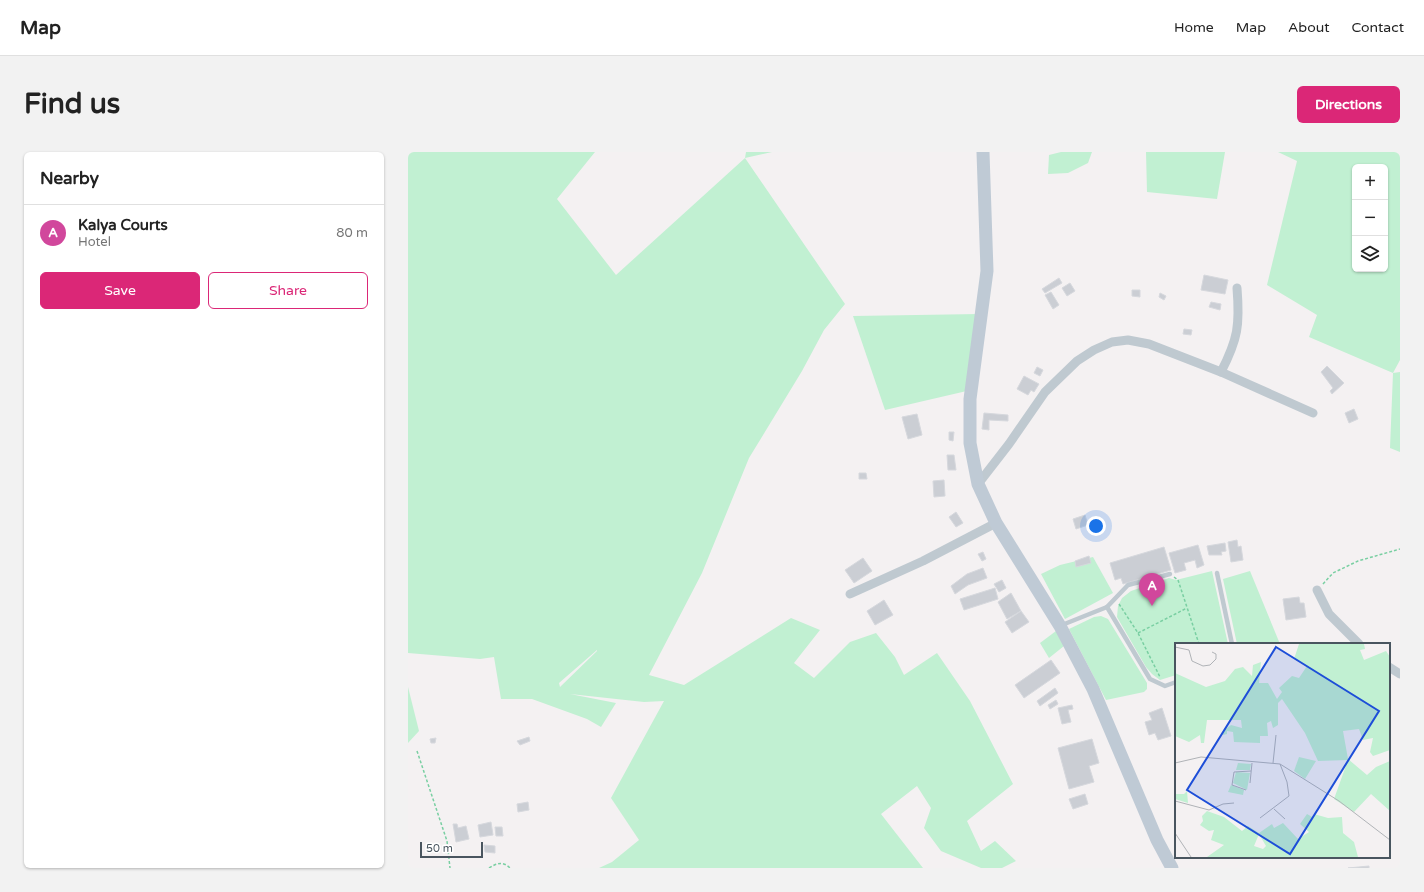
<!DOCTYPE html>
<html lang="en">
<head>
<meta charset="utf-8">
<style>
	:root { --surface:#fff; --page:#f2f2f2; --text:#222; --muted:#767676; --line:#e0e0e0; --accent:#db2777 }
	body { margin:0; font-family:"Varela Round",sans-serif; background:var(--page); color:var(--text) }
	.controls { position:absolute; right:12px; top:12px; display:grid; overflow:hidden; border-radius:6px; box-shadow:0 1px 3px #0004 }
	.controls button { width:36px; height:36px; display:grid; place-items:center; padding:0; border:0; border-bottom:1px solid var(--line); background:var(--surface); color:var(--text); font:20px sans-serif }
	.scale { position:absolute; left:12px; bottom:10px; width:63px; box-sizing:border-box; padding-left:4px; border:2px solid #49555f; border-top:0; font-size:11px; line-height:14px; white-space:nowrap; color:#49555f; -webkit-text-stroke:3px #fff; paint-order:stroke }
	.you { position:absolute; left:688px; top:374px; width:14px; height:14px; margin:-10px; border:3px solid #fff; border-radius:50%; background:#1a73e8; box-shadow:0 0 0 6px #1a73e833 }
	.badge { display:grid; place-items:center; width:26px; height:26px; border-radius:50%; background:var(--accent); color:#fff; font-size:13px; font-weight:700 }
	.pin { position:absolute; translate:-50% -33px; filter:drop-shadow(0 1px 2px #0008) }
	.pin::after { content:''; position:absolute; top:21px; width:14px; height:12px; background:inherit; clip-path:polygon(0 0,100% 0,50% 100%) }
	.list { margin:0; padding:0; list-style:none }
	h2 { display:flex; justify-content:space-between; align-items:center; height:52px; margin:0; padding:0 16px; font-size:17px }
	h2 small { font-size:13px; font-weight:400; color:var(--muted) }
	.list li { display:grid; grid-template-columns:26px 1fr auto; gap:12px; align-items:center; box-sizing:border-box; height:56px; padding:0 16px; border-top:1px solid var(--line) }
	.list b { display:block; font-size:15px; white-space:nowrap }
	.list p { margin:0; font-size:13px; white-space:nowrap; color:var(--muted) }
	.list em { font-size:13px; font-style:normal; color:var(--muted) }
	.actions { display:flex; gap:8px; padding:12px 16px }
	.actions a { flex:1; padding:9px 0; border:1px solid var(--accent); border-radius:6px; text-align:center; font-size:14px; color:var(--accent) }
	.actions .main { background:var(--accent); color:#fff }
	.icon { flex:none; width:22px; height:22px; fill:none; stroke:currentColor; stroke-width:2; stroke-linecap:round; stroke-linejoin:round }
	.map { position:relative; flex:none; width:992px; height:716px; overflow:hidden; border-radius:6px }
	header { display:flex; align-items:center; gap:24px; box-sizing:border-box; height:56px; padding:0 20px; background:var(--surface); border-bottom:1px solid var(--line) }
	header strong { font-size:19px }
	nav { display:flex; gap:22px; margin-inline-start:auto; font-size:14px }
	.intro { display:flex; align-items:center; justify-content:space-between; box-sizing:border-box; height:96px; padding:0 24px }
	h1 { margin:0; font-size:28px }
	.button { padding:10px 18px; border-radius:6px; background:var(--accent); color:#fff; font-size:14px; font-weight:700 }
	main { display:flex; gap:24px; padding:0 24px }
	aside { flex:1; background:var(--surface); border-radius:6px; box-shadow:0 1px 3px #0004 }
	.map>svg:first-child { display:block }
	.green { fill:#c1f0d2; fill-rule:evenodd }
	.building { fill:#cbced4; stroke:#d6d8dd }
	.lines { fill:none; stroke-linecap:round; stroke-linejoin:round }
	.path { stroke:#79cfa2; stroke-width:1.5; stroke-dasharray:3 2; stroke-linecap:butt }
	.lane { stroke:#bfc9d0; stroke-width:4.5 }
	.street { stroke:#bfc9d0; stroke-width:9 }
	.secondary { stroke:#bfcad5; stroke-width:13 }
	.inset-road { fill:none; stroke:#b0b3b7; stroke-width:1 }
	.view { fill:#1d4ed8; fill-opacity:0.15; stroke:#1d4ed8; stroke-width:2 }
	.inset-edge { fill:none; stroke:#49555f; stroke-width:2 }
</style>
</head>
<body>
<header>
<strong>Map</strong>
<nav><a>Home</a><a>Map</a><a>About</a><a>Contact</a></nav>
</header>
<div class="intro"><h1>Find us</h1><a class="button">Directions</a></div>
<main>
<aside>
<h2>Nearby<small></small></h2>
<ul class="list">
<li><span class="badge" style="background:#d1479c">A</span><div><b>Kalya Courts</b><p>Hotel</p></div><em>80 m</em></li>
</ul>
<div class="actions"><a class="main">Save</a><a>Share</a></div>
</aside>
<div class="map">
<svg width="992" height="716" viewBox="0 0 992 716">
	<rect width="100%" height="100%" fill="#f4f1f2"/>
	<g class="green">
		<path d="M0 0H187L149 47 208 123 337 6 338 0H364L337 6 437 152 416 178 394 219 341 306 294 421 241 523 276 533 383 466 412 478 386 511 406 526 442 490 468 481 487 505 496 523 529 501 562 549 605 632 559 669 573 699 587 689 608 709 594 716H573L533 699 516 676 523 656 509 634 473 662 515 716H191L204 710 231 688 203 646 256 549 236 550 162 542 208 551 193 575 179 567 124 547H93L86 505 72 507 0 501ZM189 498V499L152 535 151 531Z"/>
		<path d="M653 0H684L680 11 660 21 640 22 641 3Z"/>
		<path d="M738 0H817L809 47 739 40Z"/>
		<path d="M870 0H992V208L985 221 992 220V300L982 296 985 221 901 185 909 163 859 133 889 9ZM947 15H977V117H947Z"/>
		<path d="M571 162 563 238 477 258 445 164Z"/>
		<path d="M685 405 705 441 657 467 633 422 652 413Z"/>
		<path d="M804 419 820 492H768V523L752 528 744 522 738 515 709 465 710 454 714 446 723 439 761 426 768 428Z"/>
		<path d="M842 419 872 492H829L815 427Z"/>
		<path d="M693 464 700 467 739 531V537L736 540 698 548 661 477 686 465Z"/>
		<path d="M648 479 656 494 641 506 632 491Z"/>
		<path d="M0 535 11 579 0 591Z"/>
	</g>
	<g class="building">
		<path d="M796 123 820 128 817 142 793 138Z"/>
		<path d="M651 126 654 131 637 141 634 137Z"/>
		<path d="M662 131 667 139 659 144 654 136Z"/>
		<path d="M724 138H732V145L724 144Z"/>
		<path d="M643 140 651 153 645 157 637 143Z"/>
		<path d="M752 141 758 144 756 148 751 145Z"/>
		<path d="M803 150 813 152 812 158 801 155Z"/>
		<path d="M776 177 784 178 783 183 775 182Z"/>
		<path d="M919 214 936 231 924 242 922 239 925 236 913 220Z"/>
		<path d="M629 215 635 218 632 224 626 221Z"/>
		<path d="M616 224 631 232 626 240 623 238 620 243 609 237Z"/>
		<path d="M946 257 950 267 941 271 937 261Z"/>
		<path d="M576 261 600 263V269L581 268V278L574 277Z"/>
		<path d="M509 262 514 283 500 287 494 265Z"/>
		<path d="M541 280H546L545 289 541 288Z"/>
		<path d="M539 303H546L548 318H540Z"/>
		<path d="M451 321H458L459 327H451Z"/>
		<path d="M536 328 537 344 526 345 525 329Z"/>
		<path d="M548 360 555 371 548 375 541 365Z"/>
		<path d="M677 363 680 373 668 377 665 367Z"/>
		<path d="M829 388 830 395 833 394 835 408 823 410 820 390Z"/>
		<path d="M817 391 818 399 813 400 814 403H801L799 394Z"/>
		<path d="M790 393 796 413 789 416 787 408 776 411 778 418 767 421 761 401Z"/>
		<path d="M756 395 763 418 715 432 713 426 707 428 702 411Z"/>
		<path d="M575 400 578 407 574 409 570 402Z"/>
		<path d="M681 404 683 411 668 415 667 409Z"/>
		<path d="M455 406 464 419 446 431 437 418Z"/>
		<path d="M575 416 579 426 560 433 547 442 543 434 559 422Z"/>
		<path d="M594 428 598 436 591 440 586 432Z"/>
		<path d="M587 436 590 447 556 458 552 447Z"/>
		<path d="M603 441 613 459 599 467 590 450Z"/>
		<path d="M891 445 892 451H896L898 465 878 468 875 447Z"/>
		<path d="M476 448 485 463 467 473 459 459Z"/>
		<path d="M613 459 621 470 604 481 597 470Z"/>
		<path d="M643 508 652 521 616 546 607 533Z"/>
		<path d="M647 536 650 541 632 554 629 549Z"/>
		<path d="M648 548 650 552 642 557 640 553Z"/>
		<path d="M664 553 665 557 660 558 663 570 654 572 650 556Z"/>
		<path d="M754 556 763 584 750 588 747 581 741 583 737 570 744 568 741 561Z"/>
		<path d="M121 585 122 589 112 593 109 589Z"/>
		<path d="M28 586 27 591H23L22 587Z"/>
		<path d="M684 587 691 611 681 614 686 630 661 637 650 596Z"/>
		<path d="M677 642 680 652 665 657 661 647Z"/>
		<path d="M120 650 121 658 110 660 109 652Z"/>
		<path d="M83 670 85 683 72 685 70 673Z"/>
		<path d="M45 672H49L50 676 58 674 61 687 48 690Z"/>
		<path d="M87 675H94L95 684H88Z"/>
		<path d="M76 693 87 694V701L77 700Z"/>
		<path d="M961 714V716H940Z"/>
	</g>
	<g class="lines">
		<g class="path">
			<path d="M766 425 770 428 791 492"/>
			<path d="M915 432 925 421 950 409 992 397"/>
			<path d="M711 452 730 481 752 525"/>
			<path d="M730 481 779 456"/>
			<path d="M9 599 39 689 42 716"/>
			<path d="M81 716C89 711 95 709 102 716"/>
		</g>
		<g class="lane">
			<path d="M809 421 824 492"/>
			<path d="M699 455 742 527 757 534 768 530"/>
			<path d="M654 473 699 455 720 433 762 422"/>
		</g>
		<g class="street">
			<path d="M813 220C830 187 832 173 829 136"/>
			<path d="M570 332 601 292 637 240 669 209 686 198 704 190 720 188 741 192 813 220 905 261"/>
			<path d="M909 438 921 462 951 492"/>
			<path d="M442 442 515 409 588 371"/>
			<path d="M981 515 992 522"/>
		</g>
		<path class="secondary" d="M575 0 579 119 562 247V291L570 332 588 371 652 474 685 537 749 688 764 716"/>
	</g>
	<g transform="translate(767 491)">
		<rect width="215" height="215" fill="#f4f1f2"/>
		<path d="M124 1H189L190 6 185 7 189 17 211 8 215 14V107L198 113 195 109 198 95 188 97 184 86 168 88 173 116 192 132 201 124 215 118V168L196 151 179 169 159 156 173 117 143 118 130 90 107 56 103 60V82L98 85 96 78 92 80 93 93H85V100L59 99 58 89 52 88V91L48 92V88L56 82 67 85 66 77H32L29 100H26L25 92 14 99 0 93V30L31 44 50 38 60 26 68 24 77 33 78 22 86 19 84 40H93L102 56 107 49 104 45 117 33 124 35 132 23 119 16ZM124 114 141 118 130 136 119 128ZM63 120 76 121 75 127H61ZM61 129 75 130 72 147 58 140ZM56 142 69 147 68 152 53 149ZM12 148 13 160 0 156V151H9ZM32 168 49 174 67 188 73 183 84 190 97 181 99 185 108 180 123 196 134 189 125 181 132 171 139 175V171L153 175 167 174 168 190 179 199 183 214H32L49 202 36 197 39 187 34 188 25 182 28 178 27 173ZM84 191 91 203 88 206 79 203Z" fill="#c1f0d2" fill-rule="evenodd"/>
		<path class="inset-road" d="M0 4 14 7 17 18 28 23 35 22 41 16V11L37 9M0 120 26 114 105 121 164 158 215 197M98 120 101 92M75 140 77 120M71 147 57 142 59 129 76 128M0 158 34 167 48 161 59 160M99 166 110 176M85 175 114 153 112 139 105 121M0 190 16 214"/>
		<path class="view" d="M101 4 204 68 115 211 12 147Z"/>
		<rect width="215" height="215" class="inset-edge"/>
	</g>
</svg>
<div class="controls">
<button>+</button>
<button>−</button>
<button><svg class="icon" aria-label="layers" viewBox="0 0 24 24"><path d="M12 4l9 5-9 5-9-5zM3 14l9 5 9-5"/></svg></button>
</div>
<div class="scale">50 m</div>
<div class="you"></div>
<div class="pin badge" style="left:744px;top:454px;background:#d1479c">A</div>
</div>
</main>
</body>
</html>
